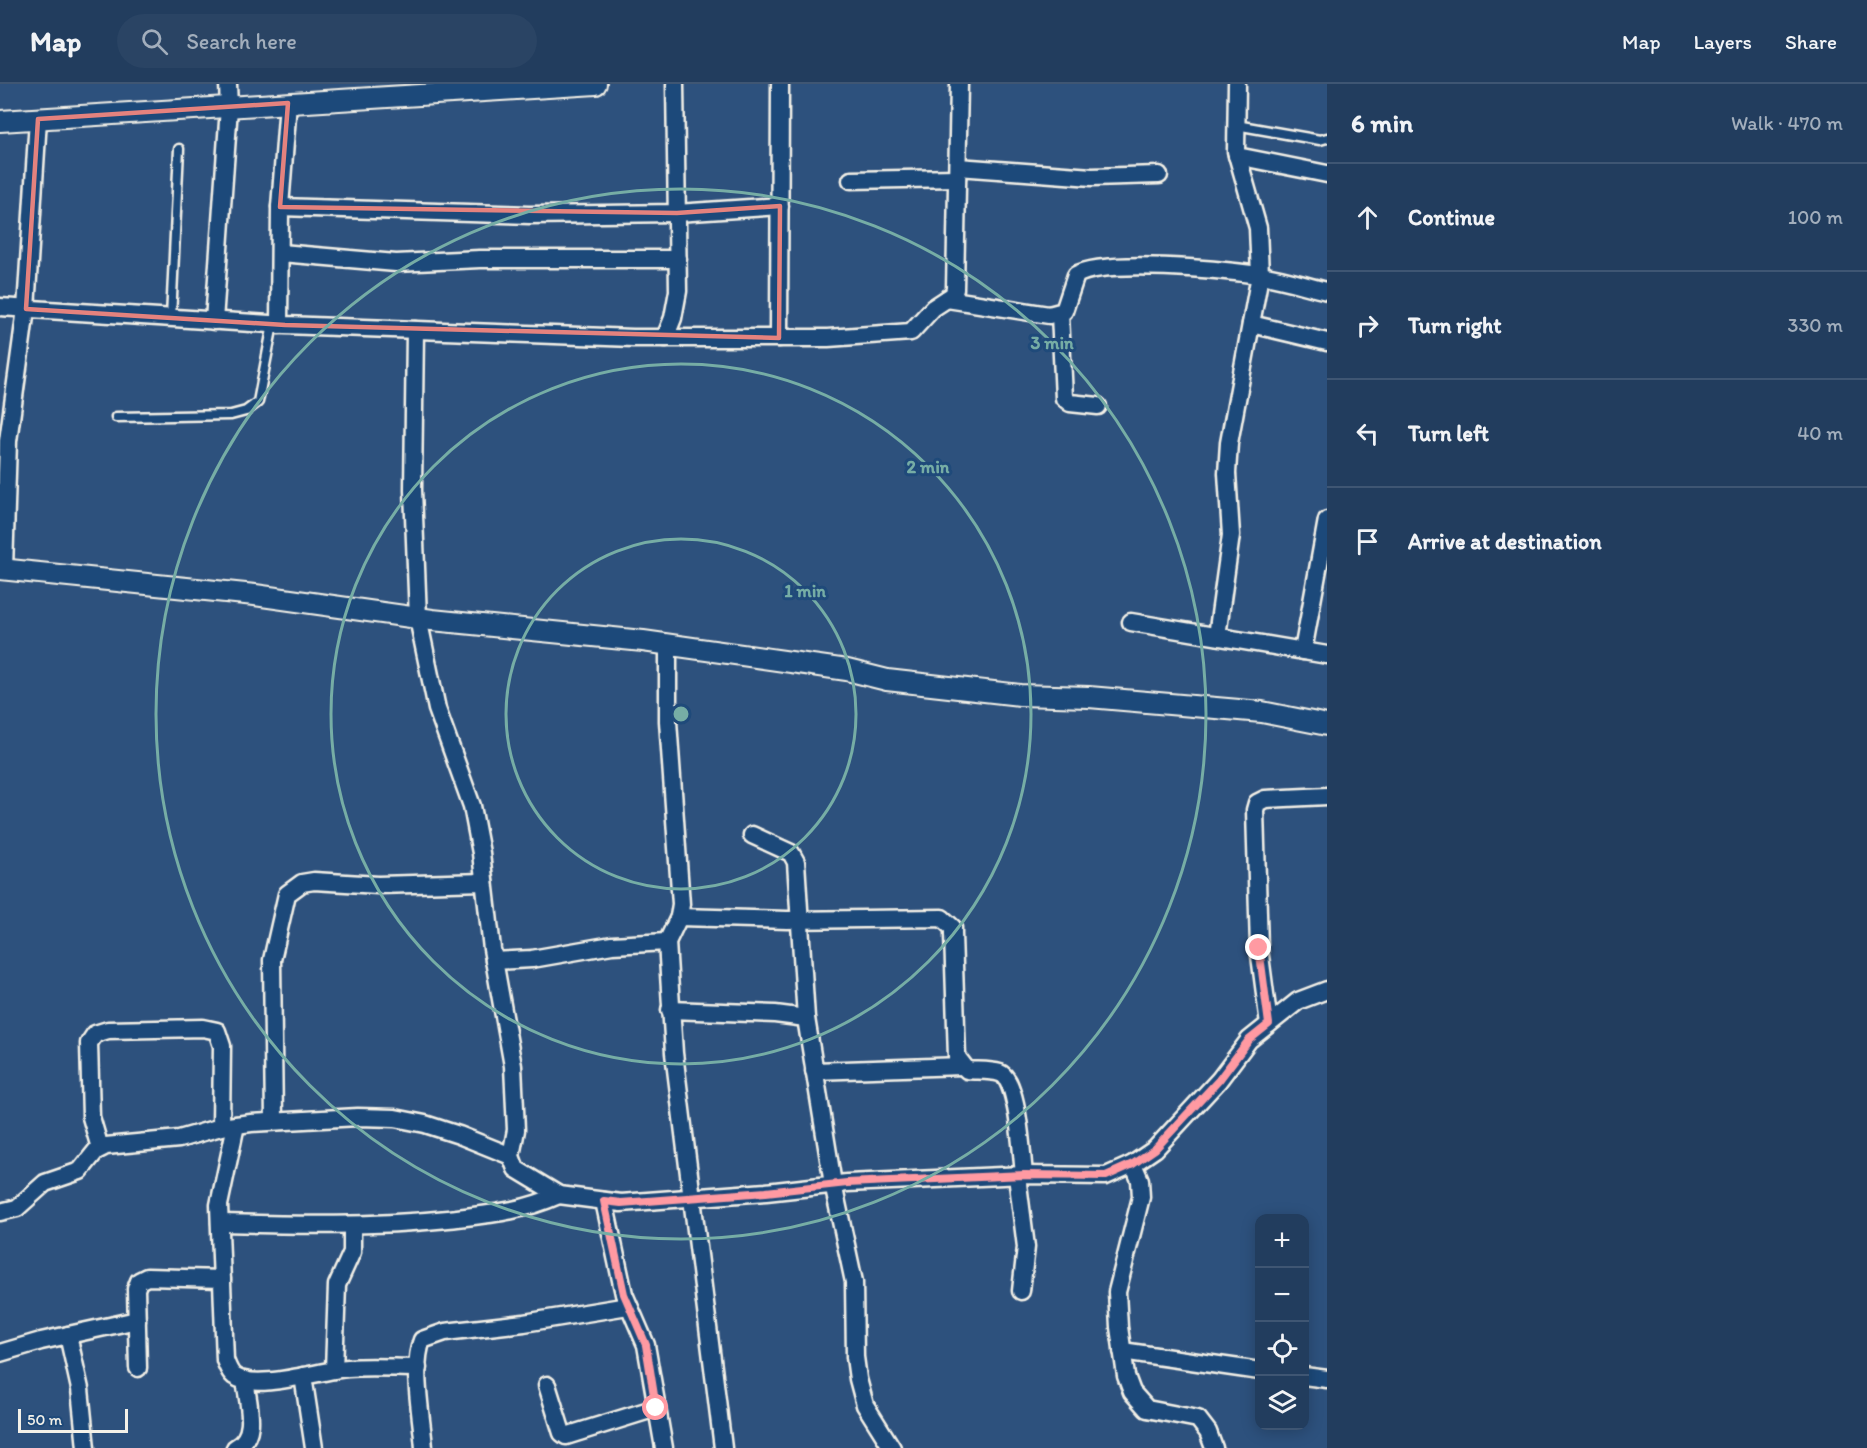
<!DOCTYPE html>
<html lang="en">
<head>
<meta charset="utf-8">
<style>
	:root { --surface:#223d5e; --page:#2a4464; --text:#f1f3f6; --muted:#a2aebc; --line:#3f5673 }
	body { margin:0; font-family:Itim,sans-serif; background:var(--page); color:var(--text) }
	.controls { position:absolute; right:18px; bottom:18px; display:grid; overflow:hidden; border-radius:12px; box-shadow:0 3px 15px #0003 }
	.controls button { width:54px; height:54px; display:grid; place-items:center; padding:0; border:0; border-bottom:2px solid var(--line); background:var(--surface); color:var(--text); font:30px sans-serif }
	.scale { position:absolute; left:18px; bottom:15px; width:110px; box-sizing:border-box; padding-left:6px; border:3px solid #f4f1e8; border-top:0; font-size:16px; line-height:21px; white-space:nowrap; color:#f4f1e8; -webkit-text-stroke:4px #1f4a7a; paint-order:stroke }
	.stop { position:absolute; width:18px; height:18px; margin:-14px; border:4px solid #ff9aa2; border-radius:50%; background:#fff }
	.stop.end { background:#ff9aa2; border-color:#fff; box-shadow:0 2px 6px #0008 }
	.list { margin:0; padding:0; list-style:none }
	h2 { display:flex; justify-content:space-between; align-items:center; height:78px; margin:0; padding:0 24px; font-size:26px }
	h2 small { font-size:20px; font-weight:400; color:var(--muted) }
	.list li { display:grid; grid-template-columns:39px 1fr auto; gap:18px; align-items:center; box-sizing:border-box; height:108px; padding:0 24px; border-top:2px solid var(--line) }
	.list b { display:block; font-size:22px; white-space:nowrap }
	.list em { font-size:20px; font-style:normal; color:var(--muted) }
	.icon { flex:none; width:33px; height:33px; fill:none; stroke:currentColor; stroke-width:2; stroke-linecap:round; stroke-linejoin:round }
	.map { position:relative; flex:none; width:1327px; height:1364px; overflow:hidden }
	header { display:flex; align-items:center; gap:36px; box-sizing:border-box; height:84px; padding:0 30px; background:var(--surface); border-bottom:2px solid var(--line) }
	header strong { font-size:28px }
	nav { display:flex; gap:33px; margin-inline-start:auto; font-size:21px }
	.search { width:420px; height:54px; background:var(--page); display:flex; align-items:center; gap:15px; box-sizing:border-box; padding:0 21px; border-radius:33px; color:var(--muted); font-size:22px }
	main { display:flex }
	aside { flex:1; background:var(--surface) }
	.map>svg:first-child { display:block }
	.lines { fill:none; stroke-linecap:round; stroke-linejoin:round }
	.service-casing { stroke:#f4f1e8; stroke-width:13 }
	.minor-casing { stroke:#f4f1e8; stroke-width:21 }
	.tertiary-casing { stroke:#f4f1e8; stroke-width:24 }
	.service { stroke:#1f4a7a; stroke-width:8 }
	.minor { stroke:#1f4a7a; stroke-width:16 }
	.tertiary { stroke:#1f4a7a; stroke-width:20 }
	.route { stroke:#ff9aa2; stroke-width:8 }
	.marked { fill:none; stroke:#e4827e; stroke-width:4.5; stroke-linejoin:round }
	.ring { fill:none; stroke:#76ada5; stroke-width:3 }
	.centre { fill:#76ada5; stroke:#1f4a7a; stroke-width:3 }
	.ring-label { font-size:18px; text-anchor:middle; font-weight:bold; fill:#76ada5; stroke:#1f4a7a; stroke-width:6; stroke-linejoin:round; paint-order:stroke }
</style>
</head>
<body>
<header>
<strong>Map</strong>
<div class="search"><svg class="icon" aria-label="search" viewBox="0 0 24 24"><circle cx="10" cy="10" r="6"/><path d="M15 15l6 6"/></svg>Search here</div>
<nav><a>Map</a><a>Layers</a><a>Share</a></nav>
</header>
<main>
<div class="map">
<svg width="1327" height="1364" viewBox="0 0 1327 1364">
	<rect width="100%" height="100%" fill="#2d517d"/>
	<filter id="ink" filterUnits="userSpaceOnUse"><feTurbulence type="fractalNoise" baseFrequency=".0167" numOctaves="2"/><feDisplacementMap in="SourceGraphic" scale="12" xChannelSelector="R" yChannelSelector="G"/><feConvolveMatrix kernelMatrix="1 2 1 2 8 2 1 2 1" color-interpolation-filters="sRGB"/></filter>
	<g filter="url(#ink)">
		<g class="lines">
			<defs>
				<g id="service">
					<path d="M1236 41 1320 56 1327 54"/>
					<path d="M171 234 179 65"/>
					<path d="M116 333 231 331 246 327 258 318 273 240"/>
				</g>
				<g id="minor">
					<path d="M1237 72 1327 90"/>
					<path d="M958 83 1092 93 1159 91"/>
					<path d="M851 96 957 94"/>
					<path d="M280 123 529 131 677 129 780 122"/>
					<path d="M281 169 396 179 480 175H678"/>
					<path d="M947 215 1049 231 1064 227 1076 191C1105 174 1223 186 1259 191 1282 194 1305 202 1327 207"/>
					<path d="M0 223 285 241 633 254H828L911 248 933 224 953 211 955 205 959 0"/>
					<path d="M1060 230 1064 314 1070 319 1098 322"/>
					<path d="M214 237 229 23 228 0"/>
					<path d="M1251 240 1327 258"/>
					<path d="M279 241 280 123 288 19"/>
					<path d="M415 246 413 406 418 534 437 625 472 722 481 769 492 865 513 982 516 1046 511 1072 516 1085 559 1111 621 1119 766 1108 847 1099 1024 1091 1106 1092 1133 1080 1155 1065 1219 996 1249 956 1298 917 1327 906"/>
					<path d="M665 254 673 234 678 207 675 0"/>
					<path d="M779 254 780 0"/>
					<path d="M4 485 8 357 26 225 38 35"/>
					<path d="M1131 538 1327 571"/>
					<path d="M1217 552 1231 451 1227 389 1229 359 1260 191 1258 144 1236 67 1237 0"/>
					<path d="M1303 567 1327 436"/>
					<path d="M752 751 791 769 796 778 806 934 833 1100 854 1198 855 1273 858 1295 865 1321 892 1364"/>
					<path d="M679 833 787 836 942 834 953 844V850L957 973 967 986C977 987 990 986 1000 989 1018 995 1022 1073 1024 1091"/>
					<path d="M667 858 679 833 681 820 668 637V560"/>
					<path d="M494 877 532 875 612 861 667 858 674 969 723 1364"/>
					<path d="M670 926 775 930 806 934"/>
					<path d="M1269 940 1259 864 1255 726 1257 719 1265 715 1327 712"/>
					<path d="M814 987 962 982"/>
					<path d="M274 1037 272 876 287 810 302 799 314 797 378 801 484 798"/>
					<path d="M236 1041 219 1121 225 1276C227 1281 229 1288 234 1292 256 1308 321 1286 348 1284 371 1282 395 1284 418 1284"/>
					<path d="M100 1064 91 1033 89 959 95 950 108 946 203 944 217 947 222 962 221 1043"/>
					<path d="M1133 1080 1140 1096 1141 1113 1117 1208 1119 1243 1126 1292 1132 1308 1147 1325 1198 1335 1208 1348 1214 1364"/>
					<path d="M1017 1092 1026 1163 1021 1207"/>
					<path d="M604 1117 624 1210 646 1261 664 1364"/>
					<path d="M0 1128 17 1124 45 1099 80 1087 96 1067 106 1062 179 1055 221 1043 251 1039 358 1033 395 1034 425 1040 459 1051 511 1072"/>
					<path d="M220 1139C297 1141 372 1143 448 1135 490 1130 521 1128 559 1111"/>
					<path d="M68 1251 80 1305 86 1364"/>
					<path d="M1122 1267 1260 1287"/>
					<path d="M0 1269 41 1257 137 1236"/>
					<path d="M138 1284 136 1205 139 1197 147 1193 222 1195"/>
					<path d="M334 1286 337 1201 352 1168V1142"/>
					<path d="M303 1292 314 1364"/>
					<path d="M1304 1292 1327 1295"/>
					<path d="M547 1301 562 1349 566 1352 656 1324"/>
					<path d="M235 1364C259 1352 248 1320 245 1296"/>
					<path d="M424 1364C422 1334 411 1283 422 1256L445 1248 524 1239 628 1222"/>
				</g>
				<g id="tertiary">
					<path d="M0 37 596 0"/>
					<path d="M0 485 255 511 432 536 643 557 847 586 887 596 1020 611 1089 613 1262 628 1327 641"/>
				</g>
			</defs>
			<use href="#service" class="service-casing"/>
			<use href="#minor" class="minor-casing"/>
			<use href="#tertiary" class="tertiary-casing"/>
			<use href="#service" class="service"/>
			<use href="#minor" class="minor"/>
			<use href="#tertiary" class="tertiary"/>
		</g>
	</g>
	<g class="lines" filter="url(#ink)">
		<path class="route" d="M656 1324 646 1261 624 1210 604 1117 621 1119 766 1108 847 1099 1024 1091 1106 1092 1133 1080 1155 1065 1219 996 1249 956 1269 940 1259 864"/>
	</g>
	<path class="marked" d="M288 19 280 123 677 129 780 122 779 254 285 241 26 225 38 35Z"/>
	<g class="ring">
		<circle cx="681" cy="630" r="175"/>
		<circle cx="681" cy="630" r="350"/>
		<circle cx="681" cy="630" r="525"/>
	</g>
	<circle cx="681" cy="630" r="9" class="centre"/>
	<g class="ring-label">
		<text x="1052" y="265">3 min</text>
		<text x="928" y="389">2 min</text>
		<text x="805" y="513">1 min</text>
	</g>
</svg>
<div class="controls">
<button>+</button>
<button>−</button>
<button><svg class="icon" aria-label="locate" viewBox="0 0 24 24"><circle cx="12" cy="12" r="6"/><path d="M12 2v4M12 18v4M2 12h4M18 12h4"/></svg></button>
<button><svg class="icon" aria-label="layers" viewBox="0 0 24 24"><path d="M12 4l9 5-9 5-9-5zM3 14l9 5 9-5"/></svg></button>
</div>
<div class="scale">50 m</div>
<div class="stop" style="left:656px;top:1324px"></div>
<div class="stop end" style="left:1259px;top:864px"></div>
</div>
<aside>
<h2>6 min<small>Walk · 470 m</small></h2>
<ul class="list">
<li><svg class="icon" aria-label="ahead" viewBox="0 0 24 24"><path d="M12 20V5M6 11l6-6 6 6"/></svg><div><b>Continue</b></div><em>100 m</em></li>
<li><svg class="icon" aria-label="right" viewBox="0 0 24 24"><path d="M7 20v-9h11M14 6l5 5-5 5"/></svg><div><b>Turn right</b></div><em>330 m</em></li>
<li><svg class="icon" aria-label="left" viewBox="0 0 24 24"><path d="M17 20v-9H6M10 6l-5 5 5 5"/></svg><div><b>Turn left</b></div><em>40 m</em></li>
<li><svg class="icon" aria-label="arrive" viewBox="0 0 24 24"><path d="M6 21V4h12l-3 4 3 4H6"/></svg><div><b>Arrive at destination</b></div></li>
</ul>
</aside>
</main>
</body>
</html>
